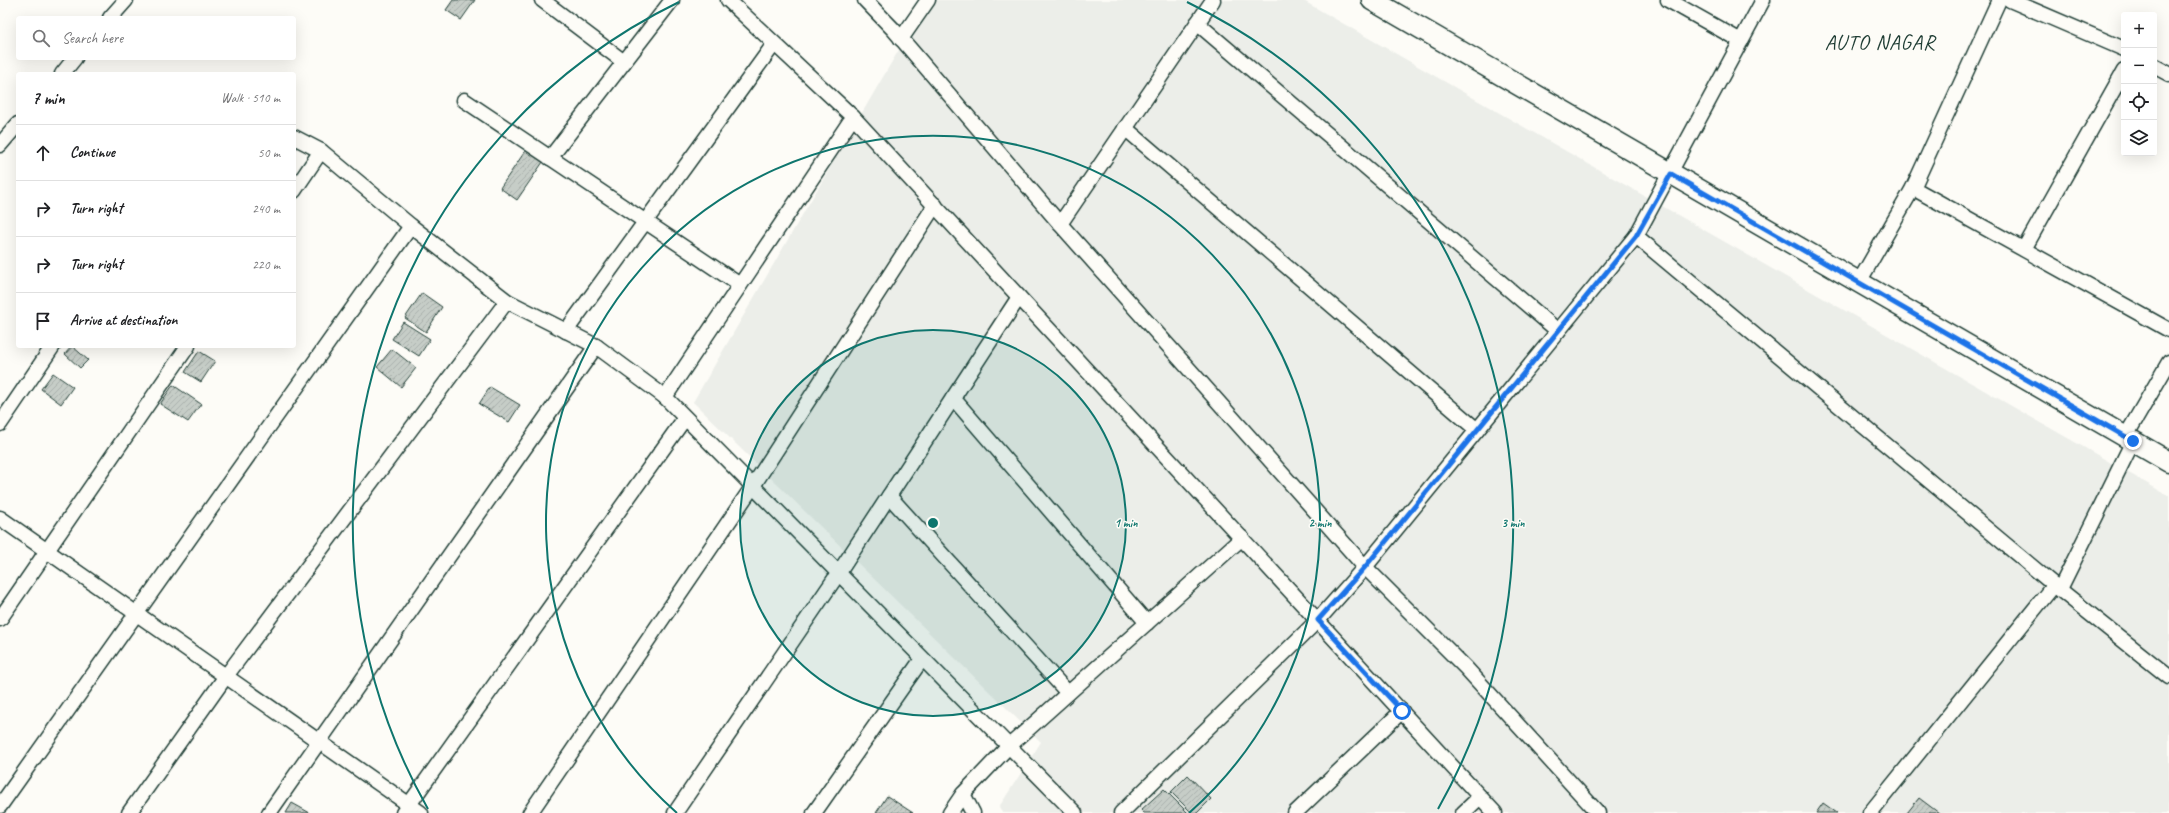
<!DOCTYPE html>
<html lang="en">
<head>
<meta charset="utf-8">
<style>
	:root { --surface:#fff; --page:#f6f6f6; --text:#202124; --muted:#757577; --line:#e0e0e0 }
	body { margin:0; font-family:Caveat,sans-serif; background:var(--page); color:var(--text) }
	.controls { position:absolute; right:12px; top:12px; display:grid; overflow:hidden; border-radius:4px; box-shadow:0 4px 16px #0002 }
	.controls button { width:36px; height:36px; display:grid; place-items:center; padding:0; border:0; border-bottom:1px solid var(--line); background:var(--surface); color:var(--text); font:20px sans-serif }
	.stop { position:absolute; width:12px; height:12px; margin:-9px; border:3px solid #1a73e8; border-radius:50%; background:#fff }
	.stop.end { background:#1a73e8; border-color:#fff; box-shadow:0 1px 4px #0008 }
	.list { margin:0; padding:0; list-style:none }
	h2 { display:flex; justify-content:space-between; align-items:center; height:52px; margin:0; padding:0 16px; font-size:17px }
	h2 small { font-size:13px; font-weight:400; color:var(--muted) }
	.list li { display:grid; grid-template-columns:26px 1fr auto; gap:12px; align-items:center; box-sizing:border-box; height:56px; padding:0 16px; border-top:1px solid var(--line) }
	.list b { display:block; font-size:15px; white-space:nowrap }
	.list em { font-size:13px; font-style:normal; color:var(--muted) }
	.icon { flex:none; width:22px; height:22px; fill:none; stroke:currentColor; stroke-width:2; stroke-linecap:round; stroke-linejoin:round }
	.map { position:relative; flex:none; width:2169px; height:813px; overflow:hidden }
	.search { position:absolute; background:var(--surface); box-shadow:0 4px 16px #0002; left:16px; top:16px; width:280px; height:44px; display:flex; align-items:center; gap:10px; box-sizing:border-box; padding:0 14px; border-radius:4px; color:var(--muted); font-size:15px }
	.panel { position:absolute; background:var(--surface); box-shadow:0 4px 16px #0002; left:16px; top:72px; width:280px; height:276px; border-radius:4px }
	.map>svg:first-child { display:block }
	.built { fill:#eceee9 }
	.building { fill:url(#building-hatch); stroke:#1f3d34 }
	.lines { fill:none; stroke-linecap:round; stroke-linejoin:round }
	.street-casing { stroke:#1f3d34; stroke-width:17 }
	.secondary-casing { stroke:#1f3d34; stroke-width:23 }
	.street { stroke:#fdfcf7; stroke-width:14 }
	.secondary { stroke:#fdfcf7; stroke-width:20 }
	.route { stroke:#1a73e8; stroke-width:5 }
	.ring { fill:none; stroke:#0f766e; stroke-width:2 }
	.labels { text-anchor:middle; stroke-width:3; stroke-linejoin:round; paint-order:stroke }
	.neighbourhood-label { font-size:21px; letter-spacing:1px; fill:#1f3d34; stroke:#fdfcf7 }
	.centre { fill:#0f766e; stroke:#fdfcf7; stroke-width:2 }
	.ring-label { font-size:12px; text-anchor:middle; font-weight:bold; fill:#0f766e; stroke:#fdfcf7; stroke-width:3; stroke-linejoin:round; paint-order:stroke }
</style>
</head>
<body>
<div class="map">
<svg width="2169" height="813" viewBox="0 0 2169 813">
	<defs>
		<pattern id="building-hatch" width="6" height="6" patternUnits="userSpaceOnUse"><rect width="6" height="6" fill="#c6cdc7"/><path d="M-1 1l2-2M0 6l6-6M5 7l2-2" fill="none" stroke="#aab1ac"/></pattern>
	</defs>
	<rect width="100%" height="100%" fill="#fdfcf7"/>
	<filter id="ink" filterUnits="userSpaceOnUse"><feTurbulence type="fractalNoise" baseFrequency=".025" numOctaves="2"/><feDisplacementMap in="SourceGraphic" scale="8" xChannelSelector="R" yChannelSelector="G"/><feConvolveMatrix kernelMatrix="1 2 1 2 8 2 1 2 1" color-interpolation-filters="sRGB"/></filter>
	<g filter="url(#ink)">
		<path class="built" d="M928 0H1302L2169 496V813H1003L999 807 1041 742 693 402Z"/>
		<g class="building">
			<path d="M453 0H475L461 20 446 10Z"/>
			<path d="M526 150 543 162 517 200 500 188Z"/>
			<path d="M422 293 442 307 426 332 405 318Z"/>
			<path d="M403 322 430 339 419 356 392 339Z"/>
			<path d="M72 346 88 360 80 368 65 354Z"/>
			<path d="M392 349 416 368 401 387 377 367Z"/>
			<path d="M199 351 215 361 201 382 185 372Z"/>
			<path d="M53 373 73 387 61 404 41 389Z"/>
			<path d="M173 385 201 404 188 422 160 404Z"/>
			<path d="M490 387 520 405 509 422 479 404Z"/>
			<path d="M1188 775 1211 799 1197 813H1192L1171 792Z"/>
			<path d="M1164 789 1188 813H1144L1141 810Z"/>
			<path d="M887 796 913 813H876Z"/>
			<path d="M1919 798 1939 813H1907Z"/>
			<path d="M292 803 310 813H286Z"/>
			<path d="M1823 803 1837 813H1816Z"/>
		</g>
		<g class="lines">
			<defs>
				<g id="street">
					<path d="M542 0 624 62"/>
					<path d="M728 0 853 117 1495 813"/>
					<path d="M865 0 893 29 1060 224 1365 567 1466 668 1598 813"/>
					<path d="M1668 0 1741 41"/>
					<path d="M2010 0 2124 49"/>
					<path d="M110 18 126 0"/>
					<path d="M1197 23 1558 331"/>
					<path d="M901 39 928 0"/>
					<path d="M2154 66 2169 74"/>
					<path d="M62 74 75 58"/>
					<path d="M464 100 740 285"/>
					<path d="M853 117 665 397 1075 813"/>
					<path d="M1125 128 1477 430"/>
					<path d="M294 137 321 151 411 226 507 301 596 346"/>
					<path d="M0 145 18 124"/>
					<path d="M550 158 672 0"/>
					<path d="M1913 188 2169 330"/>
					<path d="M294 191 321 151"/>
					<path d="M1060 224 1213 0"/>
					<path d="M1636 236 2054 585 2169 677"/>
					<path d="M2024 249 2124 71"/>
					<path d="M1859 282 1913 188 1999 0"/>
					<path d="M566 331 774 44"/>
					<path d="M953 398 1147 623"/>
					<path d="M0 424 53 346"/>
					<path d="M2126 436 2169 362"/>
					<path d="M889 496 1068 693"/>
					<path d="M0 518 421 813"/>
					<path d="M2060 589 2133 441"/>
					<path d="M0 619 188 346"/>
					<path d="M0 806 411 226"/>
					<path d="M129 813 226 676 507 301"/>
					<path d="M269 813 596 346 665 397"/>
					<path d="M403 813 685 418"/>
					<path d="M530 813 753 486 935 205"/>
					<path d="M675 813 838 574 1019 297"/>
					<path d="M814 813 922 659"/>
					<path d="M950 813 963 794"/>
					<path d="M973 813 963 794 1008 747 1242 538"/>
					<path d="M1121 813 1318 620 1365 567 1636 236 1763 0"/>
					<path d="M1295 813 1402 711"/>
					<path d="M1463 813 1480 797"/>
					<path d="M1870 813 2054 585"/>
				</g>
				<path id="secondary" d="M1372 0 2169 462"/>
			</defs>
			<use href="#street" class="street-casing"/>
			<use href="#secondary" class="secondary-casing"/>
			<use href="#street" class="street"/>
			<use href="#secondary" class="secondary"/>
		</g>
	</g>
	<g class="lines" filter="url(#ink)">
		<path class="route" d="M1402 711 1318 620 1365 567 1636 236 1671 174 2133 441"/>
	</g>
	<circle cx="933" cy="523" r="193" fill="#0f766e" fill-opacity=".12"/>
	<g class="ring">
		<circle cx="933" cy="523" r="193"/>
		<path d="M677 813A387 387 0 1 1 1189 813"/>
		<path d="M428 809A580 580 0 0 1 679 2M1187 2A580 580 0 0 1 1438 809"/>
	</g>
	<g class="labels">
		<g class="neighbourhood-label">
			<text x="1880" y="49">AUTO NAGAR</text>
		</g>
	</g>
	<circle cx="933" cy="523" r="6" class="centre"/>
	<g class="ring-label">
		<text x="1126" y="527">1 min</text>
		<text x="1320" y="527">2 min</text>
		<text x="1513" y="527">3 min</text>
	</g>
</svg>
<div class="controls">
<button>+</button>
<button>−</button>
<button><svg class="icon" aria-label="locate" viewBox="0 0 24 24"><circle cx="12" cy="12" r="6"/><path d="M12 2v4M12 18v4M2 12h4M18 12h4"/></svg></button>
<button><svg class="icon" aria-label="layers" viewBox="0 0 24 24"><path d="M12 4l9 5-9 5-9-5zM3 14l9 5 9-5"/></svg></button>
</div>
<div class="stop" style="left:1402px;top:711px"></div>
<div class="stop end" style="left:2133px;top:441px"></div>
<div class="search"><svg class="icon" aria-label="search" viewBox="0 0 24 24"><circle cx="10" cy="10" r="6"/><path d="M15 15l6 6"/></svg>Search here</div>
<section class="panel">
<h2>7 min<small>Walk · 510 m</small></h2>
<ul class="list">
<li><svg class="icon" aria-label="ahead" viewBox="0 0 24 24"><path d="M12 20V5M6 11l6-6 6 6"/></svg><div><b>Continue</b></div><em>50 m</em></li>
<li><svg class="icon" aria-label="right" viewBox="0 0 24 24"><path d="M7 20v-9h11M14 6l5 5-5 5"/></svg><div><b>Turn right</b></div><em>240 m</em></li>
<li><svg class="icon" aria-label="right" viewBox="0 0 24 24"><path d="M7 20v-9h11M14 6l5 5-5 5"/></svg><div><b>Turn right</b></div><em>220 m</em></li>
<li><svg class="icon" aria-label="arrive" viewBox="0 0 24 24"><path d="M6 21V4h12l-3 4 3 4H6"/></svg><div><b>Arrive at destination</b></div></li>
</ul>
</section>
</div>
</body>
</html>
